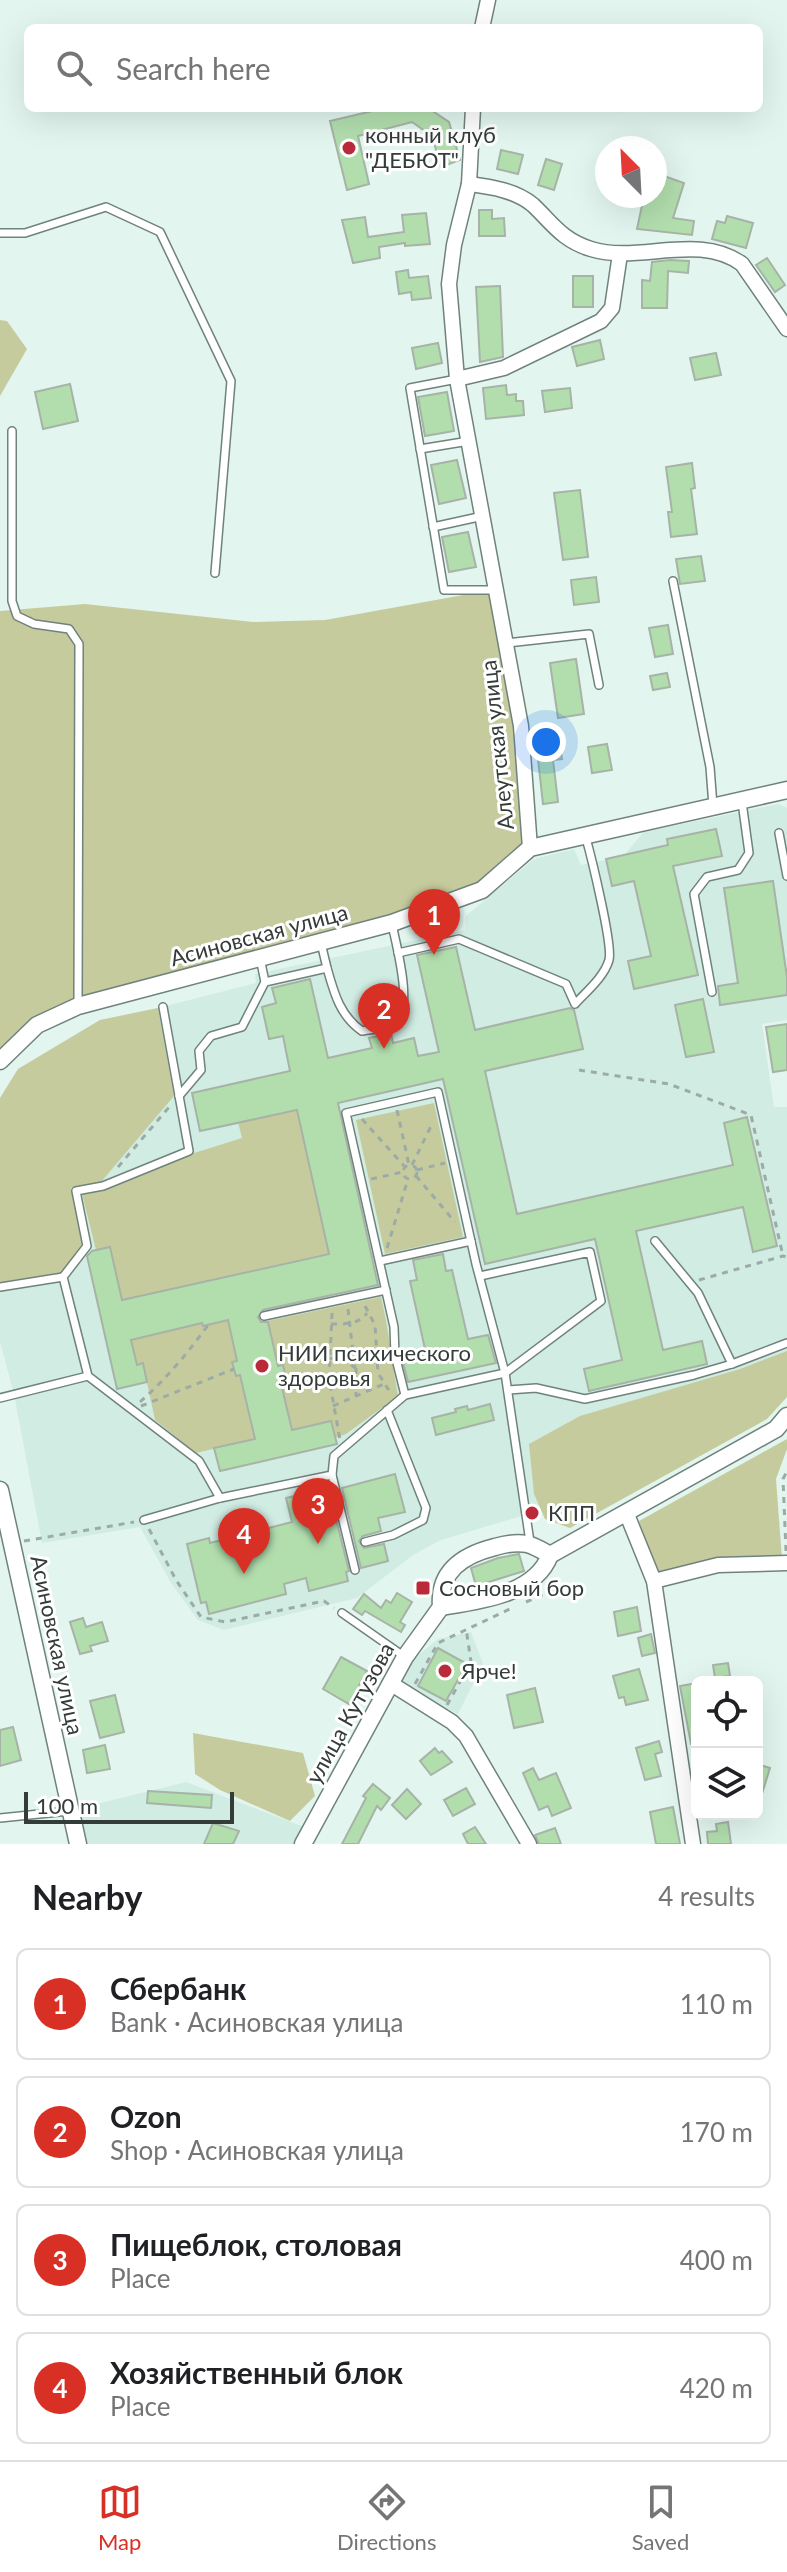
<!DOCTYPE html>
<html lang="en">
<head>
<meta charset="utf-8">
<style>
	:root { --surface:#fff; --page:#f2f2f2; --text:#202124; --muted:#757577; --line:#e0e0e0; --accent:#d93025 }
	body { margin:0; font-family:Lato,sans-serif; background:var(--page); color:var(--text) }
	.controls { position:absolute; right:24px; bottom:24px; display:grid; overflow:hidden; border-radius:12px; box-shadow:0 8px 32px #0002 }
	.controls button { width:72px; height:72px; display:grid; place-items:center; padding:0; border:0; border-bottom:2px solid var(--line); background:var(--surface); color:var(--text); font:40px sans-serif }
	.compass { position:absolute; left:595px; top:136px; width:72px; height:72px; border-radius:50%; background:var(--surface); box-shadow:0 8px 32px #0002; rotate:336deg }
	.scale { position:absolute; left:24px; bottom:20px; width:210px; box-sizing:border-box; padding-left:8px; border:4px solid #343c39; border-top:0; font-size:22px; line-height:28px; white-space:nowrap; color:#343c39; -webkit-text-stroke:6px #fff; paint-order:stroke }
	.you { position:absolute; left:546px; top:742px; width:28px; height:28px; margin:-20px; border:6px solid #fff; border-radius:50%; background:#1a73e8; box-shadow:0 0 0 12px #1a73e833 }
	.badge { display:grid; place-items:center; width:52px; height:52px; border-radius:50%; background:var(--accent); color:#fff; font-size:26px; font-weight:700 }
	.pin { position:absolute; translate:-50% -66px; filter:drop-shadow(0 2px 4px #0008) }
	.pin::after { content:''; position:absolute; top:42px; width:28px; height:24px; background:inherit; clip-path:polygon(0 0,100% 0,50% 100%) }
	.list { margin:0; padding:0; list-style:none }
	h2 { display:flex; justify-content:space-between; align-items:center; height:104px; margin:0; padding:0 32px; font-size:34px }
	h2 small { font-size:26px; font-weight:400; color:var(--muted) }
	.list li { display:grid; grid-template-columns:52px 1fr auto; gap:24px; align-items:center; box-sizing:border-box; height:112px; margin:0 16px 16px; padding:0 16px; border:2px solid var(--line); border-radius:12px }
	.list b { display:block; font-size:30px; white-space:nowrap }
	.list p { margin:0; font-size:26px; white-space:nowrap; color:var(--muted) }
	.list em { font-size:26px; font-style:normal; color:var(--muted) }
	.icon { flex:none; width:44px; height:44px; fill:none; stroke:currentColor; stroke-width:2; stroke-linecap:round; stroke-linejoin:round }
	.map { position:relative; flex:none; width:787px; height:1844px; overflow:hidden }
	.search { position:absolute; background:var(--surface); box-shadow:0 8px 32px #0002; left:24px; right:24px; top:24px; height:88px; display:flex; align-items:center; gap:20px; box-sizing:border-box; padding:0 28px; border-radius:12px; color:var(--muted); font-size:30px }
	.sheet { height:616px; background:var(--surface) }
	nav { display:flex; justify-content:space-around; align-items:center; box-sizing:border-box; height:112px; border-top:2px solid var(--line); background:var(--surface); font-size:22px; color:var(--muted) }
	nav a { display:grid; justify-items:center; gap:4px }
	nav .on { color:var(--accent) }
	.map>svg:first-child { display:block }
	.built { fill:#d0ece3 }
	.green { fill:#c6cb9d }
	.building { fill:#b2deae; stroke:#a7b3a6; stroke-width:2 }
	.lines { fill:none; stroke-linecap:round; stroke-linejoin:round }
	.service-casing { stroke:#70827c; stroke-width:10 }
	.minor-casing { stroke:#70827c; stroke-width:17 }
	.tertiary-casing { stroke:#70827c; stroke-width:19 }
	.path { stroke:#9caba6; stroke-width:3; stroke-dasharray:6 6; stroke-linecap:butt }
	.service { stroke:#fff; stroke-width:7 }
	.minor { stroke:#fff; stroke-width:14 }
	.tertiary { stroke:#fff; stroke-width:16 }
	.poi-dot { fill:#bb2a38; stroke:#fff; stroke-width:3 }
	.labels { text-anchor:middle; stroke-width:6; stroke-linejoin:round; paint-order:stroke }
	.poi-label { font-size:22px; fill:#343c39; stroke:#fff; text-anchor:start }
	.street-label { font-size:22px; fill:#343c39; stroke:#fff }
</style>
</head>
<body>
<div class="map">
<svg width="787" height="1844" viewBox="0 0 787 1844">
	<rect width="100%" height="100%" fill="#e2f6ef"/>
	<g class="built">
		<path d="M779 804 787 808V1020L762 1024 774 1107H787V1392L622 1479 535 1512 441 1540 413 1555 357 1598 224 1630 198 1620 171 1583 140 1527 42 1543 14 1394 0 1342V1098L18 1069 100 1020 158 1008 256 983 255 974 465 930 466 916 534 859 574 849 581 865 593 863 624 855 644 832Z"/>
		<path d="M471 1632 483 1664 458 1714 399 1683 409 1663 438 1639Z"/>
		<path d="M186 1782 304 1827 295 1844H83L76 1809Z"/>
	</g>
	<g class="green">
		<path d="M0 320 7 321 27 349 0 396Z"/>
		<path d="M491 590 518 727 524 846 479 884 389 916 76 1001 0 1054V611L85 604 253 622 325 620Z"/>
		<path d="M158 1008 174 1096 101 1182 71 1188 84 1244 64 1272 0 1283V1098L18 1069 100 1020Z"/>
		<path d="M434 1103 463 1237 385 1254 356 1120Z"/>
		<path d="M297 1111 329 1253 122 1300 110 1247 96 1250 82 1194 105 1190 191 1154 242 1138 238 1122Z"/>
		<path d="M381 1297C389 1330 392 1363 398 1396L346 1434 335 1438 331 1421 292 1430 280 1379 285 1378 278 1366 267 1321Z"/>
		<path d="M225 1306 237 1361 233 1362 236 1375H240L255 1439 196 1453 155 1420 143 1364 137 1365 131 1340 202 1323 204 1326 214 1323Z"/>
		<path d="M787 1351V1397L767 1419 570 1528 545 1519 534 1494 529 1444 580 1416 740 1369Z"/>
		<path d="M787 1439V1449L776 1479 782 1559 728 1557 659 1576 639 1521Z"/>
		<path d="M193 1733 303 1753 315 1796 290 1821 220 1790 195 1774Z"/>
	</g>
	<g class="building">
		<path d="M385 108H428L449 122 460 160 441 167 432 136 412 122 358 136 369 184 347 190 330 121Z"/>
		<path d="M501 150 523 155 518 174 497 169Z"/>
		<path d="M546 159 562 164 554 190 538 185Z"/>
		<path d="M664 176 684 183 673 218 694 221 692 235 637 229 644 196H655V182L661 184Z"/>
		<path d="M479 210H492V219L504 218 505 236H479Z"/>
		<path d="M426 213 430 244 405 246V243L379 247 380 258 353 263 342 220 365 217 368 237 404 232 402 215Z"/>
		<path d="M727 216 753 223 746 248 712 239 717 221 725 223Z"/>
		<path d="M767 258 785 285 775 292 756 265Z"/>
		<path d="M670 260 689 261 688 273 668 271 667 308H642V280L650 281 652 262Z"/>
		<path d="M408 270 409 278 428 276 431 298 412 300 411 292 399 294 396 272Z"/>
		<rect x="573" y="276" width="20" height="31"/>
		<path d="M500 286 503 357 480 362 476 287Z"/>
		<path d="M600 340 604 359 577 366 572 347Z"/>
		<path d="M438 343 442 363 416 369 412 348Z"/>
		<path d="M716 353 721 375 695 380 690 358Z"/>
		<path d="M70 384 78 421 43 429 35 392Z"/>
		<path d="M506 385 507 395 516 394V401H523L524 415 486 419 483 388Z"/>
		<path d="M570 388 572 408 545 412 542 391Z"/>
		<path d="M447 392 454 431 425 436 418 397Z"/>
		<path d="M457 460 466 498 439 504 431 465Z"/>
		<path d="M692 463 695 488 691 489 697 534 671 537 668 512H672L666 467Z"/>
		<path d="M580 490 588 557 563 560 554 493Z"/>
		<path d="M468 532 476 567 449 572 442 537Z"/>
		<path d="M701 556 705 581 680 584 676 559Z"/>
		<path d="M596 577 599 602 574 605 571 580Z"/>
		<path d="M668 625 673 654 655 657 649 628Z"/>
		<path d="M576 659 584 714 558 718 550 663Z"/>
		<path d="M667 673 670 687 653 690 650 676Z"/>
		<path d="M551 730 553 747H560L562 759 553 760 558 802 543 804 535 732Z"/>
		<path d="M607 744 612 770 592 773 588 747Z"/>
		<path d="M716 829 722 856 673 866 698 975 634 989 628 961 651 956 634 881 612 886 606 859 668 845 667 839Z"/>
		<path d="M773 881 787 977V995L720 1005 718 986 738 983 724 888Z"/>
		<path d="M456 947 475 1030 570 1008 574 1010 583 1049 485 1071 517 1214 733 1165 724 1123 747 1117 777 1246 753 1252 743 1207 636 1231 663 1350 702 1341 707 1364 589 1391 584 1369 622 1360 595 1239 485 1264 443 1079 338 1103 378 1285 263 1310 258 1317 261 1322H268L278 1366 283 1365 286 1378 280 1379 292 1430 331 1421 337 1444 220 1471 214 1448 255 1439 240 1375 236 1376 232 1362 237 1361 228 1320 203 1326 202 1323 131 1340 137 1365 143 1363 147 1382 117 1389 87 1256 92 1251 110 1247 122 1300 329 1254 297 1110 200 1131 192 1093 290 1071 283 1036 269 1039 262 1007 276 1003 272 988 310 979 328 1058 372 1048 369 1038 391 1033 393 1043 414 1038 418 1056 439 1052 417 955Z"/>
		<path d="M703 999 714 1052 686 1057 675 1005Z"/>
		<path d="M787 1024V1070L773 1072 766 1027Z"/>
		<path d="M443 1254 446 1271 452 1270 468 1339 488 1335 496 1363 408 1382 401 1354 425 1349 410 1281 417 1280 413 1260Z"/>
		<path d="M490 1404 494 1420 436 1435 432 1418 456 1412 455 1409 467 1406 468 1410Z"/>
		<path d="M395 1474 405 1512 378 1518 381 1531 363 1536 359 1541 364 1548 384 1544 388 1561 361 1568 342 1488Z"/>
		<path d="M325 1489 326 1491H329L349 1571 346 1572 348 1581 309 1591 306 1578 284 1584 286 1594 209 1614 206 1602 201 1603 187 1544 209 1538 210 1543 292 1522 286 1498Z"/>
		<path d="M519 1554 524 1571 476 1586 471 1568 498 1558Z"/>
		<path d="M397 1593 412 1602 400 1622 405 1625 401 1632 365 1611 362 1615 353 1609 364 1594 381 1608 386 1600 391 1603Z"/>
		<path d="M637 1607 641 1631 618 1636 614 1612Z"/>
		<path d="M83 1618 86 1627 102 1622 108 1641 90 1646 92 1651 80 1654 70 1622Z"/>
		<path d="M651 1634 655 1653 642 1656 638 1638Z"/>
		<path d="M438 1648 467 1664 446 1701 418 1686Z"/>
		<path d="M341 1657 367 1671 349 1704 323 1689Z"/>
		<path d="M728 1663 730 1676 715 1678 713 1665Z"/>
		<path d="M639 1669 648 1700 626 1705 624 1697 619 1698 613 1676Z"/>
		<path d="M697 1683V1744H691L680 1686Z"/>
		<path d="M535 1688 543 1722 514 1728 507 1695Z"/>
		<path d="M115 1695 124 1732 100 1738 90 1701Z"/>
		<path d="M13 1727 21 1760 0 1766V1730Z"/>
		<path d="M659 1741 662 1752 655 1754 661 1776 645 1780 636 1748Z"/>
		<path d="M105 1745 110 1769 87 1773 83 1750Z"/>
		<path d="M435 1748 439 1753 442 1751 452 1762 431 1775 420 1761Z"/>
		<path d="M757 1764 770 1768 760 1800H757Z"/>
		<path d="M533 1768 539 1780 556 1773 571 1808 552 1816 548 1806 539 1810 523 1773Z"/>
		<path d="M373 1784 390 1798 381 1810 377 1806 358 1844H342L366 1798 363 1796Z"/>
		<path d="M466 1788 475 1804 453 1816 444 1800Z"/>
		<path d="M407 1789 421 1804 406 1819 392 1805Z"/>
		<path d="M148 1791 212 1795 211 1808 147 1803Z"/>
		<path d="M673 1807 680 1844H656L650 1812Z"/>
		<path d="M728 1822 731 1844H708L707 1832 717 1831 716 1824Z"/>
		<path d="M213 1823 239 1831 233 1844H204Z"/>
		<path d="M475 1827 486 1844H468L463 1834Z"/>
		<path d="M555 1828 561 1844H539L535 1835Z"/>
	</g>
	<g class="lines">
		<defs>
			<g id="service">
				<path d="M0 233H25L106 207 160 232 231 381 215 573"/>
				<path d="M457 379 410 388 444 590H495"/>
				<path d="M12 431V601L17 616 34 624 69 629 79 644 78 1006"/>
				<path d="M420 449 469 441"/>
				<path d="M433 527 483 516"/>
				<path d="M673 581 710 767 713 806"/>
				<path d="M507 643 589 634 599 685"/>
				<path d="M779 833 787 876"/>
				<path d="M321 943 327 968"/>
				<path d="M398 953 459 939 566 984 575 1004C587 991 604 977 609 960 613 945 591 856 586 838"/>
				<path d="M260 958 265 982"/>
				<path d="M712 992 694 894 707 877 738 870 749 853 742 802"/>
				<path d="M163 1007 189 1151 103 1186 76 1191 87 1246 63 1277 88 1376 199 1461 220 1498"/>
				<path d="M179 1096 201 1070 199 1051 211 1036 242 1027 265 982 327 968C334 993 340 1016 362 1031 371 1029 386 1029 394 1024 415 1011 396 945 392 924"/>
				<path d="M655 1241 698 1293 732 1364"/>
				<path d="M380 1261 471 1241"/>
				<path d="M0 1287 63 1277"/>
				<path d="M264 1316 386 1290"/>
				<path d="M508 1390 536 1388 585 1399 694 1375 732 1364 787 1343"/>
				<path d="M405 1395 395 1355 394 1327 346 1113 438 1092 476 1264 505 1373 530 1542"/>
				<path d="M0 1398 88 1376"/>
				<path d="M332 1475 355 1570"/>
				<path d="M144 1520 220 1498 332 1475 334 1456 405 1395 505 1373 601 1301 590 1252 480 1276"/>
				<path d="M365 1542 393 1535 423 1520 426 1508 387 1410"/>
				<path d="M342 1613 405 1657"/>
				<path d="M0 1818 69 1811"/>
			</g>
			<g id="minor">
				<path d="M482 28 488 0"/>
				<path d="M473 108 469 184 454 245 449 284 457 379 521 726 530 848"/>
				<path d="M469 184C491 187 515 190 533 205 553 224 562 240 591 249 639 264 698 232 742 264L787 329"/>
				<path d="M457 379 504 368 601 321 612 308 620 254"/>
				<path d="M626 1512 654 1581 693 1844"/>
				<path d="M654 1581 718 1565 787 1563"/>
				<path d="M390 1683 452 1722 466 1736 529 1844"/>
			</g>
			<g id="tertiary">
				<path d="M0 1061 37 1025 78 1006 392 923 482 890 530 848 787 790"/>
				<path d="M0 1490 78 1844"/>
				<path d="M550 1555 776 1429 787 1416"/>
				<path d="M441 1607C478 1601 535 1595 550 1555"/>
				<path d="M303 1844 405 1657 441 1607C438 1571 463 1555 495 1547 505 1544 516 1542 527 1544 535 1546 543 1551 550 1555"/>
			</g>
		</defs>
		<use href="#service" class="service-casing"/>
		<use href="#minor" class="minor-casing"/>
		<use href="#tertiary" class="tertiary-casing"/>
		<g class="path">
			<path d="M579 1070 669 1084 751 1115 783 1256"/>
			<path d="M397 1110 409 1165"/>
			<path d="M362 1119 405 1167"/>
			<circle cx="410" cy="1172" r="7"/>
			<path d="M412 1165 433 1122"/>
			<path d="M118 1167 170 1106"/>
			<path d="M417 1170 445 1163"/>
			<path d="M416 1176 455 1222"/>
			<path d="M371 1179 403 1172"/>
			<path d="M387 1248 408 1179"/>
			<path d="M699 1280 783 1256 787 1257"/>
			<path d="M365 1306 375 1325 378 1373 390 1392"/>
			<path d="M348 1309 353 1353"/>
			<path d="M332 1313 329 1378 340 1440"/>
			<path d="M331 1324C345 1324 358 1325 367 1313"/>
			<path d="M329 1358 347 1361 354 1367 360 1364 361 1358 353 1353 348 1355 347 1361"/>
			<path d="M361 1359 375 1353"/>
			<path d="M356 1368V1396"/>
			<path d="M140 1402C166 1379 188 1353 208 1325"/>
			<path d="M141 1406 234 1369"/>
			<path d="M333 1406 384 1384"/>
			<path d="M149 1529 176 1580 201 1617 225 1622 324 1601 334 1608"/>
			<path d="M24 1541 134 1522"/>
			<path d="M786 1551 783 1479 787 1471"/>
			<path d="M526 1602 563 1586"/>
			<path d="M415 1684 438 1643 512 1608"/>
			<path d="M447 1705 471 1662 466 1628"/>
		</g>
		<use href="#service" class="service"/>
		<use href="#minor" class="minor"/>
		<use href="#tertiary" class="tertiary"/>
	</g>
	<g class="poi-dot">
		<circle cx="349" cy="148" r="8"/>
		<circle cx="262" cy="1366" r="8"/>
		<circle cx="532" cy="1513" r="8"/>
		<rect x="415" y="1580" width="16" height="16" rx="4"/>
		<circle cx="445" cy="1671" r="8"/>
	</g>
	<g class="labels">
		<g class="poi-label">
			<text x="365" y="143">конный клуб<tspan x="365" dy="25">"ДЕБЮТ"</tspan></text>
			<text x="278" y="1361">НИИ психического<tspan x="278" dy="25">здоровья</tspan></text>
			<text x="548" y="1521">КПП</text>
			<text x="439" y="1596">Сосновый бор</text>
			<text x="461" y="1679">Ярче!</text>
		</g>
		<g class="street-label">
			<text transform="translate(497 745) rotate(-96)" y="8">Алеутская улица</text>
			<text transform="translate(259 935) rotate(-15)" y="8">Асиновская улица</text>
			<text transform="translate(57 1645) rotate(78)" y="8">Асиновская улица</text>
			<text transform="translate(350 1713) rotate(-61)" y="8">улица Кутузова</text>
		</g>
	</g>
</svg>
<div class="controls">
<button><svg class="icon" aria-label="locate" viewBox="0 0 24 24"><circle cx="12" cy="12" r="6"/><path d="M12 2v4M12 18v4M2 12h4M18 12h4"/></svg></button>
<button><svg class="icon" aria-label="layers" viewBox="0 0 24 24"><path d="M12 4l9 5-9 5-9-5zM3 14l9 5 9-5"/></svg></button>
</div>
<svg class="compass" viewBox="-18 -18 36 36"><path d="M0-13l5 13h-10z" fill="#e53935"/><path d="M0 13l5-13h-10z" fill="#757577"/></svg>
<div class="scale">100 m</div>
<div class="you"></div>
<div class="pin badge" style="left:434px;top:955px">1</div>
<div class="pin badge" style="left:384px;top:1049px">2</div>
<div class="pin badge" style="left:318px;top:1544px">3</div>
<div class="pin badge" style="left:244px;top:1574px">4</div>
<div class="search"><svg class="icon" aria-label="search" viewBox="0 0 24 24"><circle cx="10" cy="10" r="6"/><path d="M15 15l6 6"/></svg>Search here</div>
</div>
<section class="sheet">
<h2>Nearby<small>4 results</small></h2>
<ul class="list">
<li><span class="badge">1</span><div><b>Сбербанк</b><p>Bank · Асиновская улица</p></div><em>110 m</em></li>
<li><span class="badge">2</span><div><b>Ozon</b><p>Shop · Асиновская улица</p></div><em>170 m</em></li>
<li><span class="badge">3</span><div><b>Пищеблок, столовая</b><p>Place</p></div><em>400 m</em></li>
<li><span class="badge">4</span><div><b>Хозяйственный блок</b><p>Place</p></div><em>420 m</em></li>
</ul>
</section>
<nav>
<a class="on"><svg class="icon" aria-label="map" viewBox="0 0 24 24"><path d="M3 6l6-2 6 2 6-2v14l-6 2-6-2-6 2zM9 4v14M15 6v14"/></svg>Map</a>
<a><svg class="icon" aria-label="directions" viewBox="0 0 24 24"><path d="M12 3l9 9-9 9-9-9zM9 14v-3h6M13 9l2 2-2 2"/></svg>Directions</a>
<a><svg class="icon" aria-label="saved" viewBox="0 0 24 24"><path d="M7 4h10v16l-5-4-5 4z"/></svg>Saved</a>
</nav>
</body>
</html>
